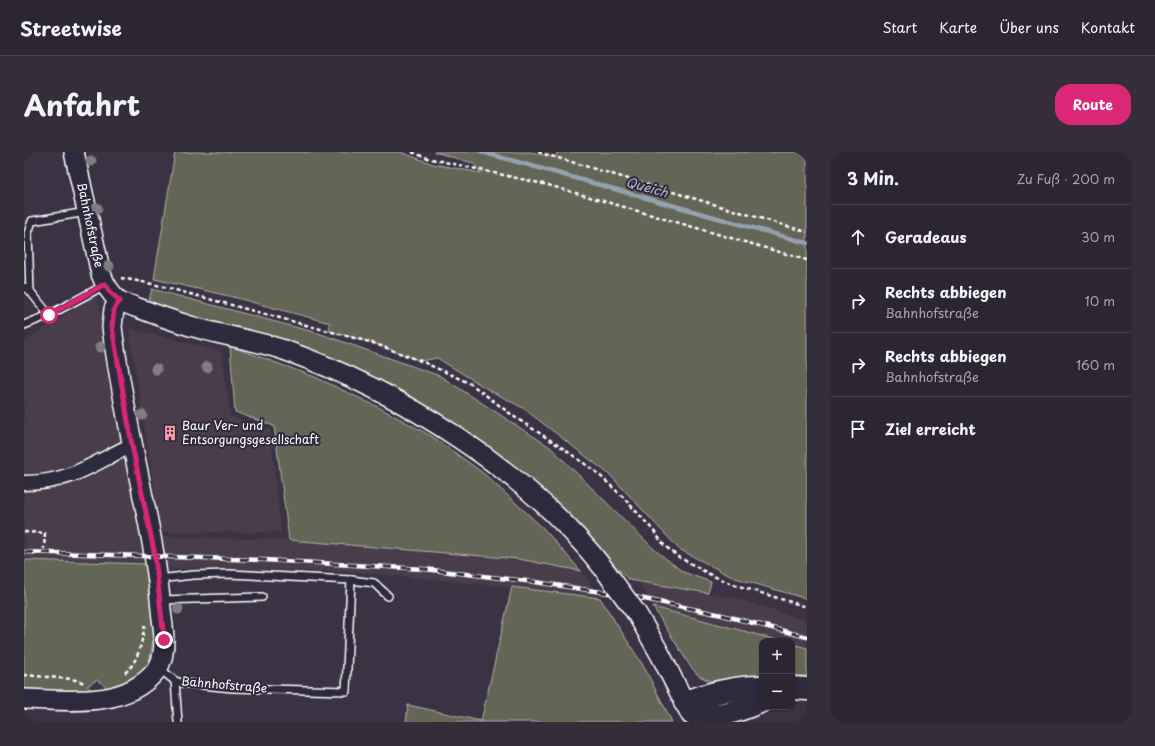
<!DOCTYPE html>
<html lang="de">
<head>
<meta charset="utf-8">
<style>
	:root { --surface:#2c2633; --page:#342e3b; --text:#f1f3f6; --muted:#a6a5ac; --line:#48434e; --accent:#db2777 }
	body { margin:0; font-family:"Playpen Sans",sans-serif; background:var(--page); color:var(--text) }
	.controls { position:absolute; right:12px; bottom:12px; display:grid; overflow:hidden; border-radius:8px; box-shadow:0 1px 3px #0004 }
	.controls button { width:36px; height:36px; display:grid; place-items:center; padding:0; border:0; border-bottom:1px solid var(--line); background:var(--surface); color:var(--text); font:20px sans-serif }
	.stop { position:absolute; width:12px; height:12px; margin:-9px; border:3px solid #db2777; border-radius:50%; background:#fff }
	.stop.end { background:#db2777; border-color:#fff; box-shadow:0 1px 4px #0008 }
	.list { margin:0; padding:0; list-style:none }
	h2 { display:flex; justify-content:space-between; align-items:center; height:52px; margin:0; padding:0 16px; font-size:17px }
	h2 small { font-size:13px; font-weight:400; color:var(--muted) }
	.list li { display:grid; grid-template-columns:26px 1fr auto; gap:12px; align-items:center; box-sizing:border-box; height:64px; padding:0 16px; border-top:1px solid var(--line) }
	.list b { display:block; font-size:15px; white-space:nowrap }
	.list p { margin:0; font-size:13px; white-space:nowrap; color:var(--muted) }
	.list em { font-size:13px; font-style:normal; color:var(--muted) }
	.icon { flex:none; width:22px; height:22px; fill:none; stroke:currentColor; stroke-width:2; stroke-linecap:round; stroke-linejoin:round }
	.map { position:relative; flex:none; width:783px; height:570px; overflow:hidden; border-radius:16px }
	header { display:flex; align-items:center; gap:24px; box-sizing:border-box; height:56px; padding:0 20px; background:var(--surface); border-bottom:1px solid var(--line) }
	header strong { font-size:19px }
	nav { display:flex; gap:22px; margin-inline-start:auto; font-size:14px }
	.intro { display:flex; align-items:center; justify-content:space-between; box-sizing:border-box; height:96px; padding:0 24px }
	h1 { margin:0; font-size:28px }
	.button { padding:10px 18px; border-radius:16px; background:var(--accent); color:#fff; font-size:14px; font-weight:700 }
	main { display:flex; gap:24px; padding:0 24px }
	aside { flex:1; background:var(--surface); border-radius:16px; box-shadow:0 1px 3px #0004 }
	.map>svg:first-child { display:block }
	.built { fill:#4a3d4c }
	.green { fill:#646557; stroke:#b2b2ab }
	.lines { fill:none; stroke-linecap:round; stroke-linejoin:round }
	.stream { stroke:#96a1b0; stroke-width:4.5 }
	.lane-casing { stroke:#fff; stroke-width:10 }
	.street-casing { stroke:#fff; stroke-width:17 }
	.secondary-casing { stroke:#fff; stroke-width:22 }
	.highway-casing { stroke:#fff; stroke-width:25 }
	.path { stroke:#fff; stroke-width:2.5; stroke-dasharray:4 3; stroke-linecap:butt }
	.lane { stroke:#2f2a3d; stroke-width:7 }
	.street { stroke:#2f2a3d; stroke-width:14 }
	.secondary { stroke:#2f2a3d; stroke-width:19 }
	.highway { stroke:#2f2a3d; stroke-width:22 }
	.rail-casing { stroke:#fff; stroke-width:4.5 }
	.rail { stroke:#2f2a3d; stroke-width:3; stroke-dasharray:9; stroke-linecap:butt }
	.secondary-bridge-casing { stroke:#fff; stroke-width:22; stroke-linecap:butt }
	.secondary-bridge { stroke:#2f2a3d; stroke-width:19 }
	.tree { fill:#807d81 }
	.route { stroke:#db2777; stroke-width:5 }
	.labels { text-anchor:middle; stroke-width:4; stroke-linejoin:round; paint-order:stroke }
	.street-label { font-size:12px; fill:#fff; stroke:#2f2a3d }
	.poi-label { font-size:12px; fill:#fff; stroke:#2f2a3d; text-anchor:start }
	.water-label { font-size:13px; font-style:italic; fill:#b0b8c4; stroke:#2f2a3d }
</style>
</head>
<body>
<header>
<strong>Streetwise</strong>
<nav><a>Start</a><a>Karte</a><a>Über uns</a><a>Kontakt</a></nav>
</header>
<div class="intro"><h1>Anfahrt</h1><a class="button">Route</a></div>
<main>
<div class="map">
<svg width="783" height="570" viewBox="0 0 783 570">
	<rect width="100%" height="100%" fill="#3b3344"/>
	<filter id="ink" filterUnits="userSpaceOnUse"><feTurbulence type="fractalNoise" baseFrequency=".025" numOctaves="2"/><feDisplacementMap in="SourceGraphic" scale="8" xChannelSelector="R" yChannelSelector="G"/><feConvolveMatrix kernelMatrix="1 2 1 2 8 2 1 2 1" color-interpolation-filters="sRGB"/></filter>
	<g filter="url(#ink)">
		<g class="built">
			<path d="M72 142 121 360 123 385H114L122 412 0 408V190Z"/>
			<path d="M105 176 198 200 206 264 246 278 257 380H137Z"/>
			<path d="M129 384 265 388 495 407 557 419 576 446 488 435 330 420 133 416Z"/>
			<path d="M616 430 711 446 783 469V496L768 492V489H757L629 455Z"/>
		</g>
		<g class="green">
			<path d="M151 0H376L409 12 457 21 449 11 410 0H507L532 6 533 0H783V447L708 425 655 397 586 323 499 256 465 238 413 206 397 209 349 191 305 179 306 171 205 144 130 127Z"/>
			<path d="M128 137 297 182 416 224 526 295 631 398 659 420 687 430 684 441 605 428 540 361 499 323 243 185 124 152Z"/>
			<path d="M206 194 291 225 354 255 409 285 459 321 519 376 557 419 495 407 265 388 250 274 211 260Z"/>
			<path d="M0 408 122 412 132 472 125 511 109 528 88 540 73 528 63 534 75 543 0 541Z"/>
			<path d="M488 435 576 446 620 515 648 570H382L384 553 457 569Z"/>
			<path d="M629 455 757 489H738V523L686 529 675 524 666 514Z"/>
			<path d="M768 492 783 496V524H768Z"/>
		</g>
		<g class="lines">
			<path class="stream" d="M458 0 783 91"/>
			<defs>
				<g id="lane">
					<path d="M0 135 6 139 25 163"/>
					<path d="M6 139 4 81 8 69 63 60"/>
					<path d="M0 173 25 163 81 133"/>
					<path d="M134 427 169 423 205 422 327 428 350 431 364 444"/>
					<path d="M137 448 238 445"/>
					<path d="M135 516 151 529 158 531 208 536 322 539 327 428"/>
					<path d="M151 529 154 570"/>
				</g>
				<path id="street" d="M0 331C47 331 69 311 108 293"/>
				<g id="secondary">
					<path d="M50 0 77 122C81 133 87 142 95 149 120 158 145 168 170 175 199 184 231 188 260 198 376 239 505 320 580 417"/>
					<path d="M624 481 636 502 667 563"/>
					<path d="M0 547C44 548 99 557 131 520 138 512 140 499 140 488 140 478 138 468 137 458 134 420 127 382 119 345 108 289 95 232 88 175L90 157 95 149"/>
				</g>
				<g id="highway">
					<path d="M768 536 783 537"/>
					<path d="M661 550C666 555 672 560 679 562 696 567 723 555 738 549"/>
					<path d="M661 550C684 542 713 534 738 535"/>
				</g>
			</defs>
			<use href="#lane" class="lane-casing"/>
			<use href="#street" class="street-casing"/>
			<use href="#secondary" class="secondary-casing"/>
			<use href="#highway" class="highway-casing"/>
			<g class="path">
				<path d="M388 0 403 6 524 33 783 108"/>
				<path d="M514 0 783 80"/>
				<path d="M97 126 129 132 349 191 397 209 447 232 492 266 534 293 571 319 599 345 629 378 640 393 653 404 687 423 708 432 783 455"/>
				<path d="M0 380 21 381 20 397"/>
				<path d="M101 521C115 509 118 489 121 472"/>
				<path d="M0 523 48 527 61 531"/>
			</g>
			<use href="#lane" class="lane"/>
			<use href="#street" class="street"/>
			<use href="#secondary" class="secondary"/>
			<use href="#highway" class="highway"/>
			<defs>
				<path id="rail" d="M0 400 240 408 400 417 511 430 611 445 698 463 783 485"/>
			</defs>
			<use href="#rail" class="rail-casing"/>
			<use href="#rail" class="rail"/>
			<defs>
				<path id="secondary-bridge" d="M580 417 613 462 624 481"/>
			</defs>
			<use href="#secondary-bridge" class="secondary-bridge-casing"/>
			<use href="#secondary-bridge" class="secondary-bridge"/>
		</g>
		<g class="tree">
			<circle cx="67" cy="9" r="5.5"/>
			<circle cx="73" cy="56" r="5.5"/>
			<circle cx="85" cy="114" r="5.5"/>
			<circle cx="76" cy="195" r="5.5"/>
			<circle cx="183" cy="215" r="5.5"/>
			<circle cx="132" cy="217" r="5.5"/>
			<circle cx="118" cy="263" r="5.5"/>
			<circle cx="154" cy="457" r="5.5"/>
		</g>
	</g>
	<g class="lines" filter="url(#ink)">
		<path class="route" d="M25 163 81 132 87 141 96 149 90 157 88 175 108 293 131 404 140 488"/>
	</g>
	<defs>
		<symbol id="building-bare" viewBox="-9 -9 18 18"><path d="M-4-6H4V6H1V3H-1V6H-4ZM-2.5-4.3h1.7v1.8h-1.7ZM.8-4.3h1.7v1.8H.8ZM-2.5-1h1.7V.8h-1.7ZM.8-1h1.7V.8H.8Z" fill="#ff9aa2" stroke="#2f2a3d" stroke-width="2.5" paint-order="stroke"/></symbol>
	</defs>
	<g fill-rule="evenodd">
		<use href="#building-bare" x="135" y="270" width="22" height="22"/>
	</g>
	<g class="labels">
		<g class="street-label">
			<text transform="translate(66 73) rotate(78)" y="4">Bahnhofstraße</text>
			<text transform="translate(200 533) rotate(5)" y="4">Bahnhofstraße</text>
		</g>
		<g class="poi-label">
			<text x="158" y="278">Baur Ver- und<tspan x="158" dy="14">Entsorgungsgesellschaft</tspan></text>
		</g>
		<g class="water-label">
			<text transform="translate(623 35) rotate(16)" y="5">Queich</text>
		</g>
	</g>
</svg>
<div class="controls">
<button>+</button>
<button>−</button>
</div>
<div class="stop" style="left:25px;top:163px"></div>
<div class="stop end" style="left:140px;top:488px"></div>
</div>
<aside>
<h2>3 Min.<small>Zu Fuß · 200 m</small></h2>
<ul class="list">
<li><svg class="icon" aria-label="ahead" viewBox="0 0 24 24"><path d="M12 20V5M6 11l6-6 6 6"/></svg><div><b>Geradeaus</b></div><em>30 m</em></li>
<li><svg class="icon" aria-label="right" viewBox="0 0 24 24"><path d="M7 20v-9h11M14 6l5 5-5 5"/></svg><div><b>Rechts abbiegen</b><p>Bahnhofstraße</p></div><em>10 m</em></li>
<li><svg class="icon" aria-label="right" viewBox="0 0 24 24"><path d="M7 20v-9h11M14 6l5 5-5 5"/></svg><div><b>Rechts abbiegen</b><p>Bahnhofstraße</p></div><em>160 m</em></li>
<li><svg class="icon" aria-label="arrive" viewBox="0 0 24 24"><path d="M6 21V4h12l-3 4 3 4H6"/></svg><div><b>Ziel erreicht</b></div></li>
</ul>
</aside>
</main>
</body>
</html>
